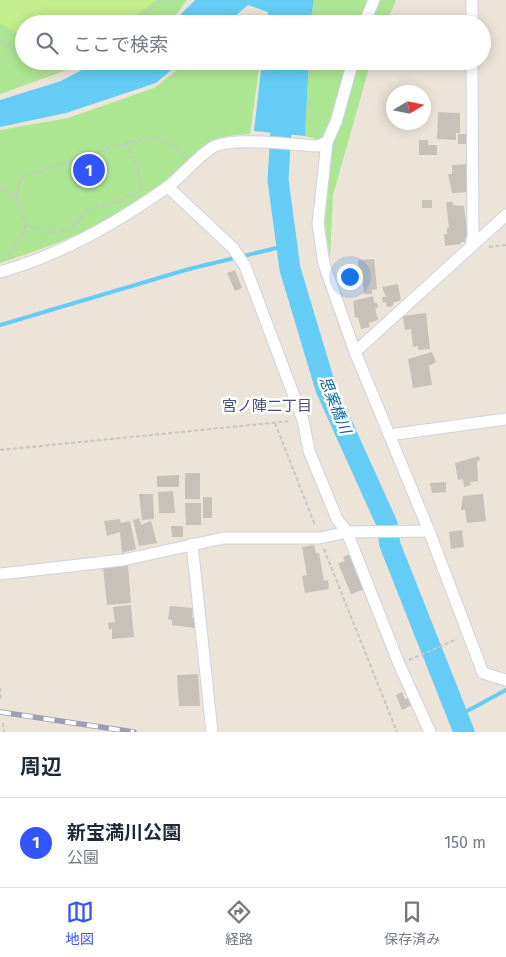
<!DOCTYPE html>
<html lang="ja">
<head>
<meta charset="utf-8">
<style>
	:root { --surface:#fff; --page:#f2f2f3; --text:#1f2937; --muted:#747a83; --line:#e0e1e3; --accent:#35f }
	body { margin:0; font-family:"Fira Sans","Noto Sans JP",sans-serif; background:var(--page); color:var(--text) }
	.compass { position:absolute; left:386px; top:85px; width:45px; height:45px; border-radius:50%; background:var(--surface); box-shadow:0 2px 12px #0003; rotate:80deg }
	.you { position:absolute; left:349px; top:276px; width:18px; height:18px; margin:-12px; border:4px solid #fff; border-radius:50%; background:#1a73e8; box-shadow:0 0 0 8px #1a73e833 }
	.badge { display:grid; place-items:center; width:32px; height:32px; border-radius:50%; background:var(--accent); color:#fff; font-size:16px; font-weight:700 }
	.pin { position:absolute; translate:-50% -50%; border:2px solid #fff; box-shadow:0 1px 5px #0006 }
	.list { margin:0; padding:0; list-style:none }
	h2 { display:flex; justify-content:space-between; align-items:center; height:65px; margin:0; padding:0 20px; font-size:21px }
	h2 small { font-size:16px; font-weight:400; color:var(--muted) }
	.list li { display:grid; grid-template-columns:32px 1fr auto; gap:15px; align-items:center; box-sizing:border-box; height:90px; padding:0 20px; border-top:1px solid var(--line) }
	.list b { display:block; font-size:19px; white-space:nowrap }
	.list p { margin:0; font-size:16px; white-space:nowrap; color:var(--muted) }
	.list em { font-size:16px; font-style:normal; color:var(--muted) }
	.icon { flex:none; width:28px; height:28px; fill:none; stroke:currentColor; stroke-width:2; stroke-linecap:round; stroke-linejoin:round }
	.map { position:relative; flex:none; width:506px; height:732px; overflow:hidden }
	.search { position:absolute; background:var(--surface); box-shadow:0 2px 12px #0003; left:15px; right:15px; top:15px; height:55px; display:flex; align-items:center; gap:12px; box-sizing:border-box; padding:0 18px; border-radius:28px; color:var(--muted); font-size:19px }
	.sheet { height:155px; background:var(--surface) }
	nav { display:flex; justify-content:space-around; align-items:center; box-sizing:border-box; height:70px; border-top:1px solid var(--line); background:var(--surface); font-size:14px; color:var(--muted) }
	nav a { display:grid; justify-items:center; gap:2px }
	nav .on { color:var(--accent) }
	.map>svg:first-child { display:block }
	.green { fill:#ade692 }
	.pitch { fill:#c3ee8c }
	.water { fill:#65ccf5 }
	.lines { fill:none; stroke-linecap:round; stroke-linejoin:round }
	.stream { stroke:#65ccf5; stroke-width:4 }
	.river { stroke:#65ccf5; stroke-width:21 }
	.building { fill:#c7c1b9 }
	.street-casing { stroke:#ced2e2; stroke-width:13 }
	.path { stroke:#c7c7c7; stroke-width:2; stroke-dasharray:4 2.5; stroke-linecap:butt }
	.street { stroke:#fff; stroke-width:11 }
	.rail-casing { stroke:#9c9fb4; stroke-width:5.5 }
	.rail { stroke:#fff; stroke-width:4; stroke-dasharray:11; stroke-linecap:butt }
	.labels { text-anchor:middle; stroke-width:5; stroke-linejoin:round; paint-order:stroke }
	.water-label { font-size:15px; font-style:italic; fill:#06679e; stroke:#fff }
	.neighbourhood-label { font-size:15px; fill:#474f7b; stroke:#fff }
</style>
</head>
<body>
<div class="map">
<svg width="506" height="732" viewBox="0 0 506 732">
	<rect width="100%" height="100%" fill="#ece4d9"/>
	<g class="green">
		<path d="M0 0H187L171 21 165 24H24V61H92L0 94Z"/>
		<path d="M314 0H396L386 24H310Z"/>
		<path d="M250 14 266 18 265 24H237Z"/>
		<path d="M189 61H260L250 134C237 135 224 135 213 141 189 154 165 184 142 200 100 229 48 247 0 263V130L68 118 154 88Z"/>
		<path d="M309 61H371L333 195 330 259 325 223 331 148 316 139 305 136Z"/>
	</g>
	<path class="pitch" d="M0 0H156L124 24H24V37L0 23Z"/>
	<g class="water">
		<path d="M195 0H314L310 24H267L268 12 248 5 226 24H171Z"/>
		<path d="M99 61H182L156 83 66 113 0 127V100L61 81Z"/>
		<path d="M262 61H309L305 136 254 131Z"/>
	</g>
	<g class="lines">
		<g class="stream">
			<path d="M0 325 189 269 285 246"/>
			<path d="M458 716 506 690"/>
		</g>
		<path class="river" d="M289 61 282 112 278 180 290 269 326 389 387 524 390 545 464 732"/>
	</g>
	<g class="building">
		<path d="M438 112 460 113V133H456V140L437 139Z"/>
		<rect x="458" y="134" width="10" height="10"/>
		<path d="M419 140H428V145H437V155H419Z"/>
		<path d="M469 164 470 192 452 193 448 174H452V165Z"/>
		<rect x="422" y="200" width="10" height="8"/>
		<path d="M446 202H453V205L464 206 468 238H465V242H461V244L445 246 444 234H447V228H449Z"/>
		<path d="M374 259 377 289 372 290V294H364L362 273H359L358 260Z"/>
		<path d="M235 270 242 288 235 291 227 273Z"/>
		<path d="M398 284 401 300 393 303V306L387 307 386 302 383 303 382 297H386L382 287Z"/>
		<path d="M373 296 374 303H377L378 308H375L378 320 369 323 370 327 361 329 358 317 355 318 353 301Z"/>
		<path d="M426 313 430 349 418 350V346L413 347 411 329 405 330 403 316Z"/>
		<path d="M432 352 436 362 429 366 432 385 413 388 408 359Z"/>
		<path d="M479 456 480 460 477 461 478 481 470 482 471 485 464 487 463 479 458 480 455 463Z"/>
		<rect x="185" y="473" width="15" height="26"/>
		<path d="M179 475V487H157V476Z"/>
		<path d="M446 482V492L432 493 430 483Z"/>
		<path d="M173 491 175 513H159L158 492Z"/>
		<path d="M139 494H153L154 519 142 520Z"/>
		<path d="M483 494 486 521 467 523 465 510H461L463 496Z"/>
		<rect x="203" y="497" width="9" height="21"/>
		<path d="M185 503H201V525H186Z"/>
		<path d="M139 518 141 525 151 521 157 543 139 546 133 520Z"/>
		<path d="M120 519 121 523 130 521 136 549 122 553 120 532 107 536 104 521Z"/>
		<path d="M171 526H183V537H172Z"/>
		<path d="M462 530 464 547 451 549 449 532Z"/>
		<path d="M314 545 316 553H319L324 581 328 580 329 589 305 593 302 576 307 575 302 547Z"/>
		<path d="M351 554 365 589 351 594 338 563 345 561 343 557Z"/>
		<path d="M128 565 131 603 107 605 103 567Z"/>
		<path d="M131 605 134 637 112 639V629L109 630 108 623 115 622 113 607Z"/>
		<path d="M170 606 193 608 192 617 194 618V628L172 625V620L168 619Z"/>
		<path d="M198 674 200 706H179L177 675Z"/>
		<path d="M402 692 405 699 411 697 414 704 402 710 396 695Z"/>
	</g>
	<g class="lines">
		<defs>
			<g id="street">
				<path d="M472 0V24"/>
				<path d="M364 24 374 0"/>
				<path d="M327 142 318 224 324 264 355 352"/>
				<path d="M168 187 233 248 245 266 303 420 309 451 337 519 347 532 399 664 430 732"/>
				<path d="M506 215 355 352 429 531 483 673 506 680"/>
				<path d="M471 247 473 236 472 61"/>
				<path d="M0 272C61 255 115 224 166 188 181 178 201 152 215 146 236 137 293 145 318 146L327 142 336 122 353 61"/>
				<path d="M389 435 506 419"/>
				<path d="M192 544 212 732"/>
				<path d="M0 574 123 560 224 538H320L347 532 429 531"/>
			</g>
		</defs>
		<use href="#street" class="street-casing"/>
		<g class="path">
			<path d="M133 24 161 0"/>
			<path d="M0 41 7 47 24 50"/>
			<path d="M125 144 138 167 142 191"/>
			<path d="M0 187 17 197 21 177 132 141 158 138 178 148 184 158"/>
			<path d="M17 197 26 225 47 233 70 230 89 208 107 206 135 194"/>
			<path d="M489 247 506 245"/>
			<path d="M7 257 19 240 26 225"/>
			<path d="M275 423 315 525"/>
			<path d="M0 450 291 421"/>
			<path d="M324 549 397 732"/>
			<path d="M409 660 457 639"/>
			<path d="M0 688 1 701"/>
			<path d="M3 723 4 732"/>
		</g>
		<use href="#street" class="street"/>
		<defs>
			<path id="rail" d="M0 712 134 732"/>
		</defs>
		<use href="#rail" class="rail-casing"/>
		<use href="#rail" class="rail"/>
	</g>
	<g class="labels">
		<g class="water-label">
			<text transform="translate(335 405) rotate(68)" y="5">思案橋川</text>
		</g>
		<g class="neighbourhood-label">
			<text x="267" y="411">宮ノ陣二丁目</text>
		</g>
	</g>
</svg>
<svg class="compass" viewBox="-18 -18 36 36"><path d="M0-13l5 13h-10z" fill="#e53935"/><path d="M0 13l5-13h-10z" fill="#747a83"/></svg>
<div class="you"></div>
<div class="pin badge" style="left:89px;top:170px">1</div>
<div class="search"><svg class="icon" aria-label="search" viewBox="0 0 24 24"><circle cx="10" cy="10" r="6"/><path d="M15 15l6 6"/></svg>ここで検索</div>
</div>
<section class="sheet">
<h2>周辺<small></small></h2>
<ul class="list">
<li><span class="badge">1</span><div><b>新宝満川公園</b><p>公園</p></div><em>150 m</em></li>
</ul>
</section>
<nav>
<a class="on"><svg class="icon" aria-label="map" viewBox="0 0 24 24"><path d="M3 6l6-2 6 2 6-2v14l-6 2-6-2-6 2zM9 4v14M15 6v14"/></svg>地図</a>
<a><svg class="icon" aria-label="directions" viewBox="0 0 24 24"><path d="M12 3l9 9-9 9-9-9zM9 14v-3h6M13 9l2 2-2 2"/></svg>経路</a>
<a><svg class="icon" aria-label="saved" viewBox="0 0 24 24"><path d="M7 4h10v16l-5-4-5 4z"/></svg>保存済み</a>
</nav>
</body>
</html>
